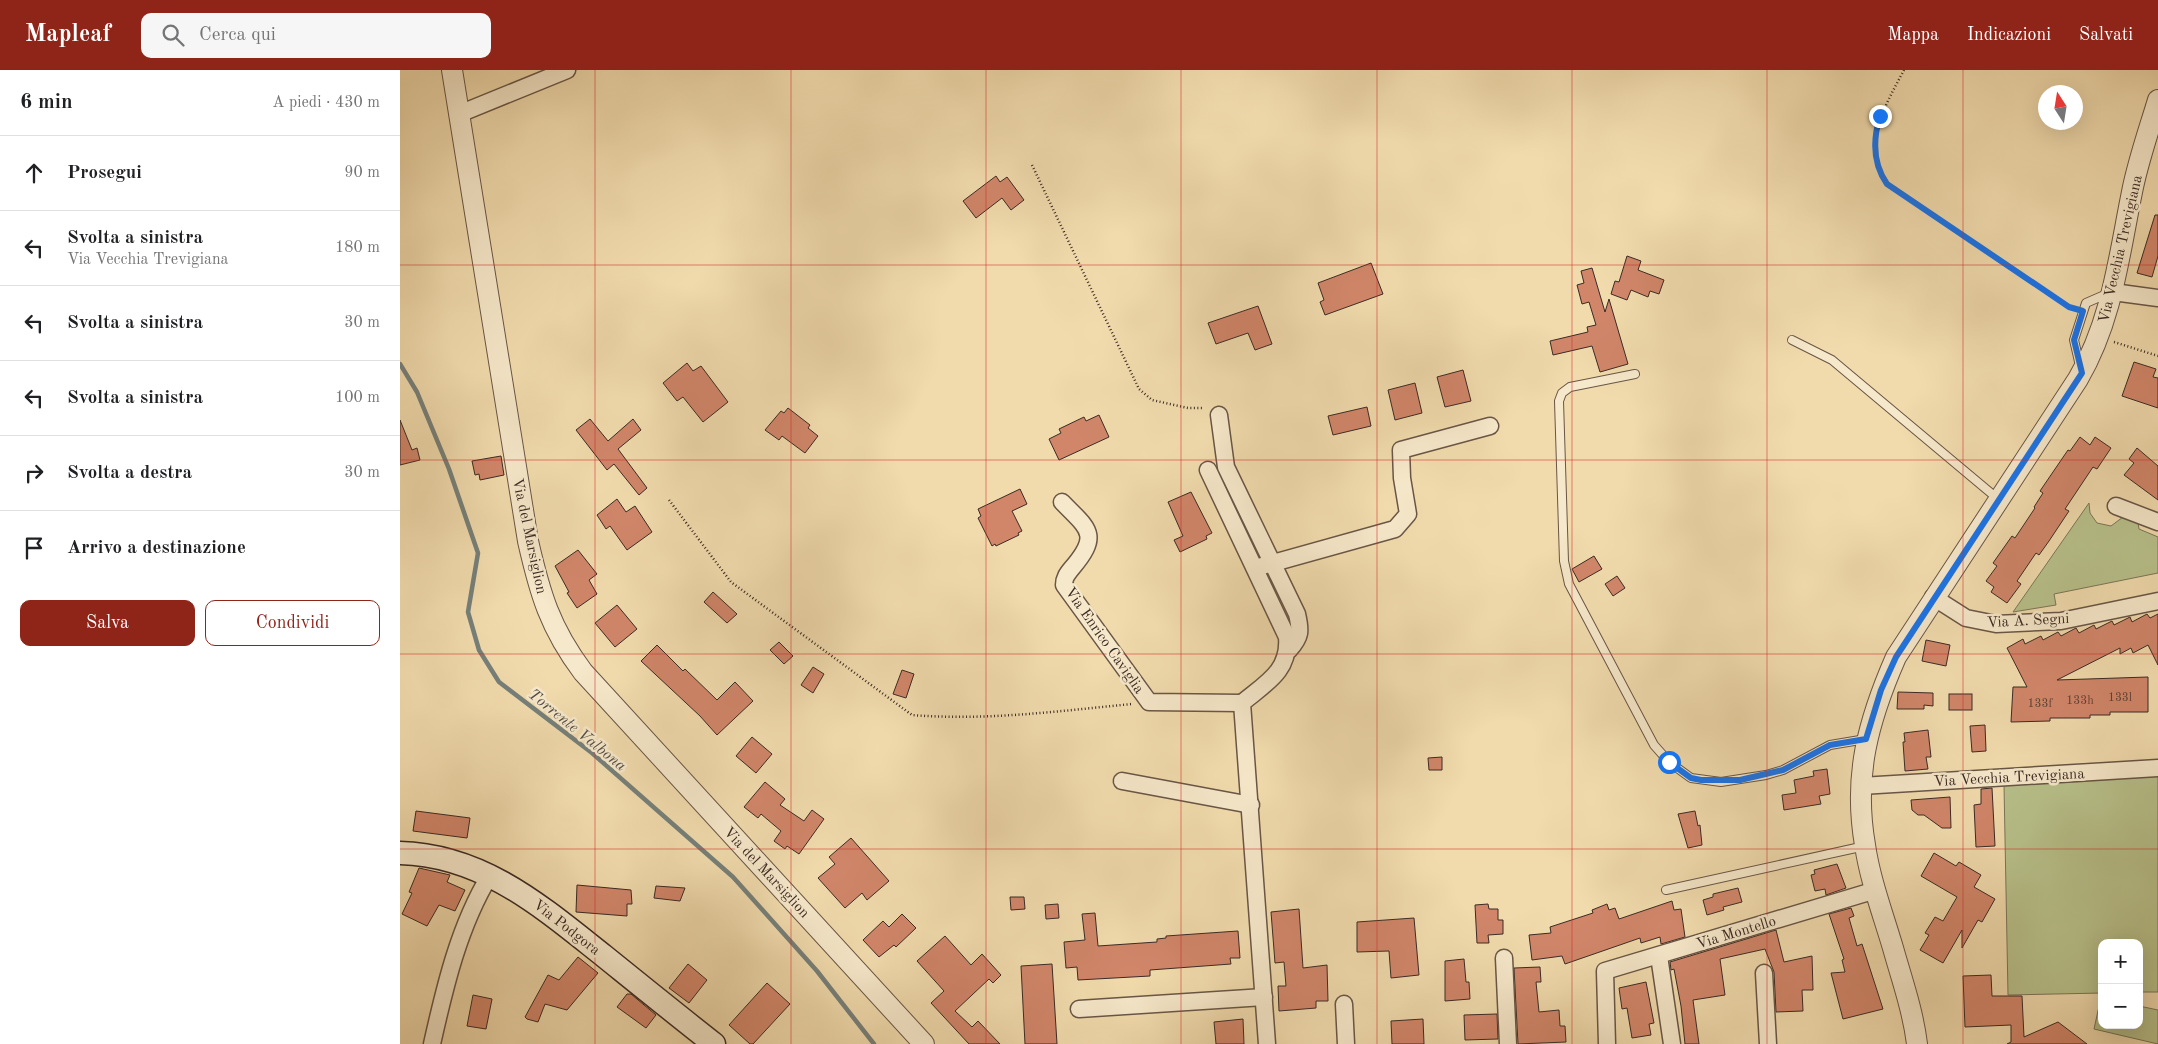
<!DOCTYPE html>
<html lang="it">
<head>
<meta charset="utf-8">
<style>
	:root { --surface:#fff; --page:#f6f6f6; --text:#202124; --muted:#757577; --line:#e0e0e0; --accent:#8f2418 }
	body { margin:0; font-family:"Old Standard TT",serif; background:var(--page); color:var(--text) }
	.controls { position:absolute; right:15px; bottom:15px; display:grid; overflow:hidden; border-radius:10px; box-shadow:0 5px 20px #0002 }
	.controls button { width:45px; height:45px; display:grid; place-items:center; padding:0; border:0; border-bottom:1px solid var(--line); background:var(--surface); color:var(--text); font:25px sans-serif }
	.compass { position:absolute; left:1638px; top:15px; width:45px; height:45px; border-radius:50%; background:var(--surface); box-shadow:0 5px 20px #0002; rotate:348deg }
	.stop { position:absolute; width:15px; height:15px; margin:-11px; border:4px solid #1a73e8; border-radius:50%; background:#fff }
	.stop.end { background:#1a73e8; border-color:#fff; box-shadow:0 1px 5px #0008 }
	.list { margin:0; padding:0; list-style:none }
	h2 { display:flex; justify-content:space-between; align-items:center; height:65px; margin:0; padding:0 20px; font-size:21px }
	h2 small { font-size:16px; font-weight:400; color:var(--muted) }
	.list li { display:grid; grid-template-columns:32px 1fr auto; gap:15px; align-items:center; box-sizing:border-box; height:75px; padding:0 20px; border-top:1px solid var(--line) }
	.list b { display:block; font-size:19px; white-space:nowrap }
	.list p { margin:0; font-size:16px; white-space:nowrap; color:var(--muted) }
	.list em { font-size:16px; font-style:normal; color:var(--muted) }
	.actions { display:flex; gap:10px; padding:15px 20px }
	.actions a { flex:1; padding:11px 0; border:1px solid var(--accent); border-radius:10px; text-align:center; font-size:18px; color:var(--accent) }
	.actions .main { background:var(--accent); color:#fff }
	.icon { flex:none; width:28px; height:28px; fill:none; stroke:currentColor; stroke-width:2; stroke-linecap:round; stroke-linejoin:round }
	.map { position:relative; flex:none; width:1758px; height:974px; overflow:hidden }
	header { display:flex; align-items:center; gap:30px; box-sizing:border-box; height:70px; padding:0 25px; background:var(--accent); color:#fff }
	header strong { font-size:24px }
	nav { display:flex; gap:28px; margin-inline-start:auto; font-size:18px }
	.search { width:350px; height:45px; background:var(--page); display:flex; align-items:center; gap:12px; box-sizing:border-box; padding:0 18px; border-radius:10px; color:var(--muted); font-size:19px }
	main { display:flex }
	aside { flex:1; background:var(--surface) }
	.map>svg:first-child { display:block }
	.green { fill:#b8c18b; stroke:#7a7658 }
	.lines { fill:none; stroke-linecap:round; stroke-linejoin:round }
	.stream { stroke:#76807a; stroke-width:4.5 }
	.building { fill:#d1866a; stroke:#3b2a24 }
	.service-casing { stroke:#685646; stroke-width:10 }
	.minor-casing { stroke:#685646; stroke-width:19 }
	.tertiary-casing { stroke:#685646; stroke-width:22 }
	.secondary-casing { stroke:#3b2a24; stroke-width:25 }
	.path { stroke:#3b2a24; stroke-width:2.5; stroke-dasharray:1 2.5; stroke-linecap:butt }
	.service { stroke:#f6e8ca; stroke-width:8 }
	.minor { stroke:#f6e8ca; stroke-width:16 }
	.tertiary { stroke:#f6e8ca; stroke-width:20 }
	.secondary { stroke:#f6e8ca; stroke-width:22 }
	.route { stroke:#1a73e8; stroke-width:6 }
	.grid { fill:none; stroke:#d62828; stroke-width:1; stroke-opacity:0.55 }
	.labels { text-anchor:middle; stroke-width:5; stroke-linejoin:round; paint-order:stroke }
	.number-label { font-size:12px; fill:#604136 }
	.street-label { font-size:15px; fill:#3b2a24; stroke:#f6e8ca }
	.water-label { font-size:16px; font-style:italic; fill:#544e48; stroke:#f6e8ca }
</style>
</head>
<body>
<header>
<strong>Mapleaf</strong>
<div class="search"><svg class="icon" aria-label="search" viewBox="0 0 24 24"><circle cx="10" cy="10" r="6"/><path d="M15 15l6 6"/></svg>Cerca qui</div>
<nav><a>Mappa</a><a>Indicazioni</a><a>Salvati</a></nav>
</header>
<main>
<aside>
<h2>6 min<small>A piedi · 430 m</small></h2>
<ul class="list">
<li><svg class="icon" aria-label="ahead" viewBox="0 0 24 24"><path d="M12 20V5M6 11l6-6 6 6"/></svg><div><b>Prosegui</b></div><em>90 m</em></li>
<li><svg class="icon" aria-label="left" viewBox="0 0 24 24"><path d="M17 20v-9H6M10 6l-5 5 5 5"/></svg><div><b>Svolta a sinistra</b><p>Via Vecchia Trevigiana</p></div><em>180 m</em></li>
<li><svg class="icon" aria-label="left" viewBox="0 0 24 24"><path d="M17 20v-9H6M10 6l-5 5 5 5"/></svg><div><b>Svolta a sinistra</b></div><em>30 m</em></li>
<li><svg class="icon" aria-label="left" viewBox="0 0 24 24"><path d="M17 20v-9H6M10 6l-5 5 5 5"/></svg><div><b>Svolta a sinistra</b></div><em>100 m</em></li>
<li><svg class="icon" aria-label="right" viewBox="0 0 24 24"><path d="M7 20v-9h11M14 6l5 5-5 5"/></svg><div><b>Svolta a destra</b></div><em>30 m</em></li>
<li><svg class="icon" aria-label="arrive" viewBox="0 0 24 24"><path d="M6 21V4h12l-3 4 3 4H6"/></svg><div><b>Arrivo a destinazione</b></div></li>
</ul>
<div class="actions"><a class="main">Salva</a><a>Condividi</a></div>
</aside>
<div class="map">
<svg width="1758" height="974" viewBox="0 0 1758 974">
	<rect width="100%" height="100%" fill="#f1dbad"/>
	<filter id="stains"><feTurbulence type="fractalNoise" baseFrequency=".004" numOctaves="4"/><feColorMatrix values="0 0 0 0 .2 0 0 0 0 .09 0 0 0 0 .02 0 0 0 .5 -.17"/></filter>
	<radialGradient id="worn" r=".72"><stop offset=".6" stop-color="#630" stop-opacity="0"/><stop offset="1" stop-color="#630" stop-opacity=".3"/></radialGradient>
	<g class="green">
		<path d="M1689 433 1690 443 1697 453 1711 456 1723 447H1737L1739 459 1758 467V503L1654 524 1656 535 1613 542Z"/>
		<path d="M1758 701V922H1739V873H1702V923L1608 925 1604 715Z"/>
		<path d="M1701 927 1702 955H1739V936L1758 940V974L1694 959Z"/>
	</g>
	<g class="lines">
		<path class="stream" d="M0 294 17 322 49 399 78 483 68 542 79 580 99 612 192 683 333 807 417 901 474 974"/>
	</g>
	<g class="building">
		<path d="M596 106 600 112 607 107 624 130 611 140 602 128 576 148 563 131Z"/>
		<path d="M1755 145H1758V186L1752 207 1737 203Z"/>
		<path d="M1227 186 1241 191 1238 200 1264 210 1259 224 1250 221 1248 227 1231 220 1227 230 1211 224 1215 211 1219 212Z"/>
		<path d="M971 193 983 224 925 245 920 232 924 230 918 213Z"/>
		<path d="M1192 198 1205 242 1209 229 1228 294 1200 302 1192 276 1153 285 1150 271 1188 262 1187 257 1196 255 1189 232 1182 234 1177 215 1184 213 1181 201Z"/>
		<path d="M858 236 872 274 855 280 848 263 816 274 808 253Z"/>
		<path d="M1734 292 1756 299 1753 307 1758 308V338L1722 326Z"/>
		<path d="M287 293 293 301 301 296 328 332 303 352 283 327 277 331 263 313Z"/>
		<path d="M1063 300 1071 331 1045 337 1037 307Z"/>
		<path d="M1015 313 1022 343 995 350 988 320Z"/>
		<path d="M967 337 971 356 933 365 928 346Z"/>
		<path d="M388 338 410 355 408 358 418 366 405 383 382 366 379 370 365 360 381 341 384 343Z"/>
		<path d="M699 345 709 367 659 390 649 369 661 363 659 359 684 347 686 351Z"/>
		<path d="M190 349 208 371 233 349 241 360 218 379 247 418 239 425 214 394 207 400 176 360Z"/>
		<path d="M0 350 12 380 17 378 20 390 0 395Z"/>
		<path d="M1680 367 1690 375 1695 367 1711 378 1697 399 1693 397 1665 439 1669 441 1649 471 1639 485 1636 483 1617 511 1621 514 1607 533 1591 522 1594 517 1586 511 1597 496 1593 493 1612 466 1615 468 1635 438 1634 437 1643 423 1640 421 1668 380 1670 381Z"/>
		<path d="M1737 378 1758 396V430L1724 405 1734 393 1729 389Z"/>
		<path d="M101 386 104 405 80 410 79 404 75 405 72 391Z"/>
		<path d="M620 419 627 434 612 441 622 461 618 463 619 465 596 476 595 474 592 476 578 448 581 446 578 439Z"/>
		<path d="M791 422 812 463 806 466 807 469 780 482 774 470 783 466 768 432Z"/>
		<path d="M217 429 226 442 235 436 252 462 227 480 210 456 206 459 197 445Z"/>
		<path d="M178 480 197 504 189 510 197 524 177 538 167 523 169 522 155 496Z"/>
		<path d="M1194 486 1202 499 1179 512 1172 499Z"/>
		<path d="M1217 506 1225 518 1213 526 1205 514Z"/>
		<path d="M313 522 337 544 327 553 304 532Z"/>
		<path d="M217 535 237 559 215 577 195 553Z"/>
		<path d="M1747 544 1750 548 1758 544V595L1748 575 1733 583 1731 578 1720 584V578L1657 610 1748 607V642H1710V645H1690V648H1650V651L1611 652 1613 617H1627L1607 578 1623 569 1625 574 1641 566 1643 570 1658 562 1661 566 1676 558 1679 563 1694 555 1696 559 1712 551 1714 555 1730 547 1732 552Z"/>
		<path d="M1526 570 1550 575 1546 596 1522 591Z"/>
		<path d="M379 572 393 586 384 594 370 580Z"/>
		<path d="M257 575 283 601 285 599 317 630 335 612 353 631 317 665 300 646 241 591Z"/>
		<path d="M413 597 424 604 413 623 401 615Z"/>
		<path d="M502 600 514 604 506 628 493 624Z"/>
		<path d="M1498 622 1533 623V636L1524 635V639H1497Z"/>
		<rect x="1549" y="624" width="23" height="16"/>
		<path d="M1585 655 1586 681 1572 682 1570 656Z"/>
		<path d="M1528 660 1531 687H1526L1528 699 1505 701 1503 672H1505L1504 663Z"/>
		<path d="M352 667 372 684 356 703 336 686Z"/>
		<path d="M1042 687V700H1029L1028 688Z"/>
		<path d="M1427 699 1430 724 1419 726 1421 734 1384 740 1382 725 1396 723 1394 710 1414 706 1413 701Z"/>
		<path d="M365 712 385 729 380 735 404 751 412 740 424 749 399 784 387 776 385 779 374 771 381 761 361 744 358 748 344 737Z"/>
		<path d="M1592 718 1595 776 1576 777 1574 735 1581 734V719Z"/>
		<path d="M1550 727 1551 758H1542L1524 745H1518L1512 740 1511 730Z"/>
		<path d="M16 741 70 748 67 768 13 761Z"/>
		<path d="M1295 741 1298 756 1300 755 1302 775 1288 778 1278 744Z"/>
		<path d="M451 768 489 811 467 830 462 823 445 838 418 808 435 794 429 787Z"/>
		<path d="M1534 783 1556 796 1559 792 1581 805 1574 817 1595 829 1582 852 1578 850 1562 878V860L1543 893 1520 880 1529 865 1525 863 1535 847 1543 851 1557 827 1521 806Z"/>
		<path d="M1437 794 1446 818 1426 825 1425 819 1415 821 1411 805 1415 804 1414 800Z"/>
		<path d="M19 798 50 805 47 812 65 820 55 841 39 835 27 856 2 844 12 823 9 822Z"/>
		<path d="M177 815 231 820 232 834H227V846L176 842Z"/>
		<path d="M256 816 285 818 280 831 254 828Z"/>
		<path d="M1338 818 1342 832 1323 837 1324 840 1307 845 1303 830 1313 827V824Z"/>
		<path d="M610 827H624L625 839 611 840Z"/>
		<path d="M1272 831 1274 840 1281 839 1285 867 1261 874 1260 867 1241 873 1240 868 1165 894 1162 886 1132 890 1129 865 1151 863 1150 857 1193 843 1192 840 1207 834 1209 840 1215 838 1219 849Z"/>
		<path d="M658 834 659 848 646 849 645 835Z"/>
		<path d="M1088 834 1089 839H1098V850H1103V864L1088 865 1089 873H1077L1075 835Z"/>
		<path d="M1451 838 1454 846 1449 848 1457 876 1462 874 1483 939 1443 949 1431 903 1445 902 1442 890 1444 889 1429 844Z"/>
		<path d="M899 839 903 898 927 895 928 931H916V938L879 941 878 916H886L884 892 875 893 871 842Z"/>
		<path d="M695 843 698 876 757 872V869L766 868V866L838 861 840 888H830L831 894 750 900V906L678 910 677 897 666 898 664 872 685 870 682 844Z"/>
		<path d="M502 844 516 858 496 877 494 875 479 887 463 870 483 851 489 857Z"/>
		<path d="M1014 848 1019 905 991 908 989 881 957 882V852Z"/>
		<path d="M1376 860 1384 892 1412 886 1413 920H1402L1403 941 1376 942 1374 902 1365 879 1320 889 1325 925 1293 930 1299 974H1285L1281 936 1274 899 1271 900 1270 892Z"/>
		<path d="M545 866 571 895 582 884 601 905 593 913 589 909 555 941 572 957 578 951 600 974H569L531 933 544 921 517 891Z"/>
		<path d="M178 887 198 903 167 940 145 934 138 952 127 949 125 947 148 905 159 910Z"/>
		<path d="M1064 889 1066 912H1069L1070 929 1045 931V891Z"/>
		<path d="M288 894 307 910 289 933 269 918Z"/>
		<path d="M652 894 657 974H625L621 896Z"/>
		<path d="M1140 897 1141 912H1136L1139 942 1159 940 1160 956H1165L1166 972 1118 974 1114 898Z"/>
		<path d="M1591 905 1592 926H1622L1624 967 1658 952 1687 974H1607L1611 972V955L1565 957 1563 906Z"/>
		<path d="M1246 912 1254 953 1249 954 1251 965 1232 968 1227 938 1222 939 1219 918Z"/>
		<path d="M367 913 390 934 353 974H350L329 955Z"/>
		<path d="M227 924H231L256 945 246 958 217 937Z"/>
		<path d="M73 925 92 929 86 959 67 956Z"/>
		<path d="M1097 944 1098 969 1065 970 1064 945Z"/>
		<path d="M843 949 844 974H816L814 952Z"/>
		<path d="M1023 949 1024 974H992L991 951Z"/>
	</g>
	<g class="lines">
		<defs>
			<g id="service">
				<path d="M1392 270 1432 290 1598 429"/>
				<path d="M1680 296 1674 270 1686 233 1709 223"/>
				<path d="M1235 304 1170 317 1162 323 1159 331 1164 491 1169 514 1254 675 1269 692 1291 708 1321 712 1366 705 1383 700 1430 675 1466 669"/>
				<path d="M1266 820 1465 776"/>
			</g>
			<g id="minor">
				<path d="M59 44 167 0"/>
				<path d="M1713 222 1758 228"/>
				<path d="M819 345 826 397 897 544C901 561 901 567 889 580"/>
				<path d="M808 400 887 567C890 601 866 613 842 633L867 974"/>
				<path d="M662 432C688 459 701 464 672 498 667 504 664 508 664 515L749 632 842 633"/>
				<path d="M1716 436 1758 452"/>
				<path d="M855 498 995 459 1008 444 1002 408 1001 380 1090 356"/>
				<path d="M1533 527 1566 548 1596 554 1661 551 1758 531"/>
				<path d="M722 711 851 735"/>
				<path d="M1461 716 1758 698"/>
				<path d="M1259 886 1272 974"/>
				<path d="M1104 888 1108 974"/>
				<path d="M1364 903 1368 974"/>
				<path d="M944 934 946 974"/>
				<path d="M679 939 864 927"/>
				<path d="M32 974C45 916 59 856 90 805"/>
				<path d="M1207 974 1205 901 1476 820"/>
			</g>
			<g id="tertiary">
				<path d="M52 0 128 471C140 524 150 558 183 602L524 974"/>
				<path d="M1517 974C1513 941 1502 910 1493 878 1483 844 1470 810 1465 775 1453 706 1468 651 1496 587L1678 309C1712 251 1719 186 1732 122 1738 91 1749 60 1758 30"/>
			</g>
			<path id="secondary" d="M0 783C83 785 142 837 204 886 240 915 277 945 314 974"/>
		</defs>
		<use href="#service" class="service-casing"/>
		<use href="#minor" class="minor-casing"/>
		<use href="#tertiary" class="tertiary-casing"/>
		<use href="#secondary" class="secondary-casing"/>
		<g class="path">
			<path d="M1504 0C1485 36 1460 76 1487 115L1672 238"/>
			<path d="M632 95 739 319 752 330 788 338H804"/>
			<path d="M1714 272 1758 286"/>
			<path d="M269 430 331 512 512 645C586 651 659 641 732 634"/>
		</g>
		<use href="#service" class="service"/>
		<use href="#minor" class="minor"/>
		<use href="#tertiary" class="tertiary"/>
		<use href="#secondary" class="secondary"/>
	</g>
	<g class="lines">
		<path class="route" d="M1269 692 1291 708 1301 710H1340L1383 700 1430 675 1466 669 1481 620 1496 587 1682 303 1674 270 1683 241 1669 237 1487 114C1473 94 1473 69 1480 46"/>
	</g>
	<path class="grid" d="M195 0V974M391 0V974M586 0V974M781 0V974M977 0V974M1172 0V974M1367 0V974M1563 0V974M0 195H1758M0 390H1758M0 584H1758M0 779H1758"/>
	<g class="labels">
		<g class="number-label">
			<text x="1720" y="631">133l</text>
			<text x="1680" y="634">133h</text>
			<text x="1640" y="637">133f</text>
		</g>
		<g class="street-label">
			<text transform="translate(1720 179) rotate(-77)" y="5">Via Vecchia Trevigiana</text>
			<text transform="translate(130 466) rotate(78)" y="5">Via del Marsiglion</text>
			<text transform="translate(1628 550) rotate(-3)" y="5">Via A. Segni</text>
			<text transform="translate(705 570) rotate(55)" y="5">Via Enrico Caviglia</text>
			<text transform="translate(1609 707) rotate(-3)" y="5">Via Vecchia Trevigiana</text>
			<text transform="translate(367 802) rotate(47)" y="5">Via del Marsiglion</text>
			<text transform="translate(167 857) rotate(38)" y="5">Via Podgora</text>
			<text transform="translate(1336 862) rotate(-17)" y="5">Via Montello</text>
		</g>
		<g class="water-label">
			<text transform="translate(178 659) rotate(39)" y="6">Torrente Valbona</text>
		</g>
	</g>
	<rect width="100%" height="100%" filter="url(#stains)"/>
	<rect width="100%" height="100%" fill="url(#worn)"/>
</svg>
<div class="controls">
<button>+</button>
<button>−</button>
</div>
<svg class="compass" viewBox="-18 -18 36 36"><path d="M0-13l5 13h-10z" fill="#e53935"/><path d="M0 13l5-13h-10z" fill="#757577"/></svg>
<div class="stop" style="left:1269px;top:692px"></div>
<div class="stop end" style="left:1480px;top:46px"></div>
</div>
</main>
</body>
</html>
